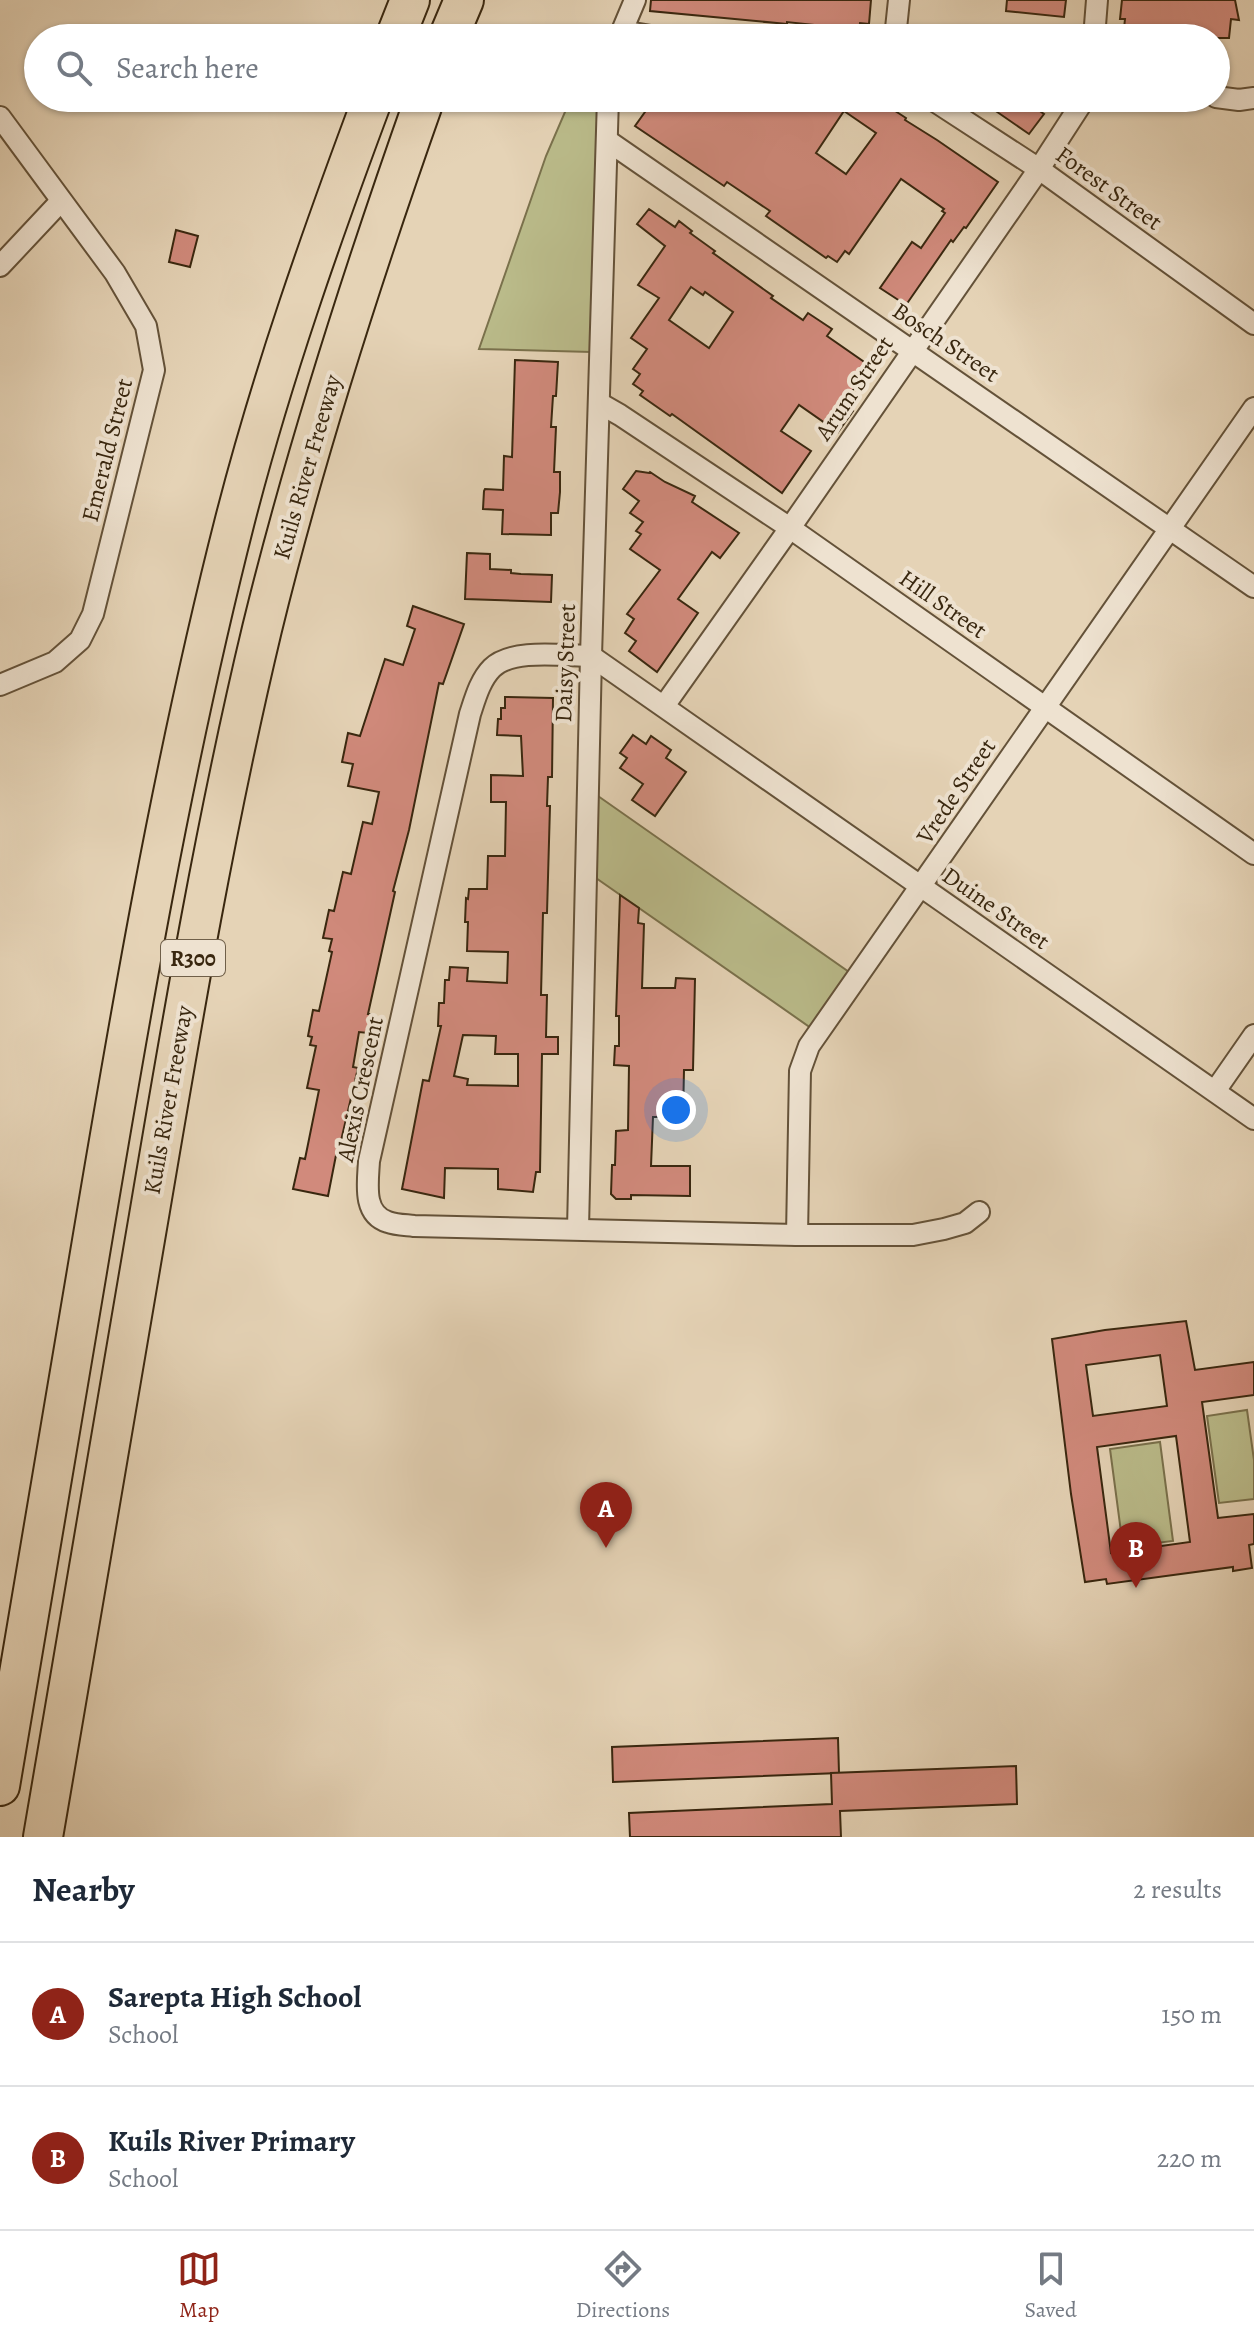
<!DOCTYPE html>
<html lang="en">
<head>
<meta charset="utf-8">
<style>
	:root { --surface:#fff; --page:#f6f6f7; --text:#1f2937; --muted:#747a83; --line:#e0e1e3; --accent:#8f2418 }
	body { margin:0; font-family:Alegreya,serif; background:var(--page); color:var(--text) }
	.you { position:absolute; left:676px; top:1110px; width:28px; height:28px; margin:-20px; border:6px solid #fff; border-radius:50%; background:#1a73e8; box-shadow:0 0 0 12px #1a73e833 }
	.badge { display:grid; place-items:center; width:52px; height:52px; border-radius:50%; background:var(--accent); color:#fff; font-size:26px; font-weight:700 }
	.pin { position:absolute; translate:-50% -66px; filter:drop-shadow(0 2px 4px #0008) }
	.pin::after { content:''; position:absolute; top:42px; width:28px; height:24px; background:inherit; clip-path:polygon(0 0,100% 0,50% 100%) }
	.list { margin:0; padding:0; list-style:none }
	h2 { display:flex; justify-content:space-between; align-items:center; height:104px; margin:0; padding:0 32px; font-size:34px }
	h2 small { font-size:26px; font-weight:400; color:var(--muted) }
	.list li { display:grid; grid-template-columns:52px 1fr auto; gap:24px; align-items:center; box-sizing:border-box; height:144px; padding:0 32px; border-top:2px solid var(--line) }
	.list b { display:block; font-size:30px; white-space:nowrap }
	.list p { margin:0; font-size:26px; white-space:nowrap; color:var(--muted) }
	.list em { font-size:26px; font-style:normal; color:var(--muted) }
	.icon { flex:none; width:44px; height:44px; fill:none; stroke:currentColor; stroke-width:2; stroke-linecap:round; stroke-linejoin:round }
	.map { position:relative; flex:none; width:1254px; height:1837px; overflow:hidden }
	.search { position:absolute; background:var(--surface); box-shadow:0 2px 6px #0004; left:24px; right:24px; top:24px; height:88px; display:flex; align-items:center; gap:20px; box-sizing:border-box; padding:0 28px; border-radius:44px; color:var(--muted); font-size:30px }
	.sheet { height:392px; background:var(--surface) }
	nav { display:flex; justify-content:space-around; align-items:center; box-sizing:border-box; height:112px; border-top:2px solid var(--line); background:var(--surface); font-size:22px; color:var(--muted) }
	nav a { display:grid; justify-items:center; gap:4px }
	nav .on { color:var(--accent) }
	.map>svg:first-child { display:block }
	.green { fill:#babb8a; stroke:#7a714c; stroke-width:2 }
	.building { fill:#d18a7c; stroke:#39270f; stroke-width:2; fill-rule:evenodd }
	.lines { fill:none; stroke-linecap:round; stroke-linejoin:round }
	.street-casing { stroke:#645239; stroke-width:24 }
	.highway-casing { stroke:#39270f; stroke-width:42 }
	.street { stroke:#eee2d0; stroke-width:20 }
	.highway { stroke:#e5d3b6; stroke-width:38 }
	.labels { text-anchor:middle; stroke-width:8; stroke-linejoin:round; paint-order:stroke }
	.shield { fill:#eee2d0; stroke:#6f5f49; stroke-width:2 }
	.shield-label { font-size:22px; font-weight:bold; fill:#39270f }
	.street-label { font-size:24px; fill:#39270f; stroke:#eee2d0 }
</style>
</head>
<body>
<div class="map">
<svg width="1254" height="1837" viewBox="0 0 1254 1837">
	<rect width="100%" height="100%" fill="#e5d3b6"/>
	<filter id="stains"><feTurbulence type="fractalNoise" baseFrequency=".0025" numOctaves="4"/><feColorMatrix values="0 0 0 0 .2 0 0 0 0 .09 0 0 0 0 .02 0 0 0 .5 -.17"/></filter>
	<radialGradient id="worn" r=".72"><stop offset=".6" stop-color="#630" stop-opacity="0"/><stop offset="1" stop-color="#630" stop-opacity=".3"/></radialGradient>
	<g class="green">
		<path d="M571 98H598L591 352 479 349 546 156Z"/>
		<path d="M598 796 849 972 811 1028 596 878Z"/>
		<path d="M1247 1410 1254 1460V1499L1219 1503 1207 1416Z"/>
		<path d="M1160 1442 1173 1541 1123 1547 1110 1449Z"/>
	</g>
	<g class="building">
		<path d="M651 0H871L869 24 860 23 859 32 823 28V26L787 22V24L650 11Z"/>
		<path d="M1007 0H1066L1064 17 1006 11Z"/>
		<path d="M1122 0H1235L1239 20 1231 19 1229 38H1123L1125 19H1120Z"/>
		<path d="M655 98H891L886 105 906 118 905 120 937 140 998 182 966 228 964 227 953 242 951 240 906 305 880 288 912 242 921 248 945 213 942 211 944 209 901 179 849 254 845 251 837 262 828 256 826 258 766 216 770 211 727 182 724 186 635 126ZM844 111 876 133 846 174 816 153Z"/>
		<path d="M977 98H1021L1044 114 1029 134Z"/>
		<path d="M649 209 675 227 679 221 692 231 690 233 715 251 713 253 773 296 771 298 803 320 808 313 832 329 827 336 870 366 843 404 853 411 838 432 799 405 781 431 811 451 782 493 672 414 670 416 640 395 643 391 633 384 640 374 633 369 647 349 631 338 659 298 638 285 665 246 637 224ZM691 287 703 295 705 292 733 312 709 348 669 320Z"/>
		<path d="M176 230 198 236 190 267 169 262Z"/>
		<path d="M515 360 558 362 556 396H553L551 427H556L554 472H560V492L558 513H551V535L502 534 503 510 483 509 484 491 485 489 503 490 504 456 512 457Z"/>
		<path d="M636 471 649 473 650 472 665 482 695 496 692 502 739 533 720 558 712 552 678 599 698 613 657 672 629 651 636 641 625 633 634 619 627 614 660 570 630 549 641 534 636 531 643 522 630 513 639 501 623 489Z"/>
		<path d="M467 553 490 554V569L511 570V573L521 574 552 575 551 602 465 599Z"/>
		<path d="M413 606 464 624 443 684 439 683 409 830 393 891 395 892 368 1014H372L368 1033 359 1032 353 1067 358 1068 340 1145H338L328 1196 293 1189 300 1158 305 1159 319 1090 307 1088 316 1046 310 1045 312 1037 308 1036 313 1010 319 1011 332 952 329 951 332 939 323 938 329 910 334 911 343 872 351 874 363 822 372 824 379 792 348 786 353 764 342 762 348 733 360 736 385 659 403 665 415 629 407 626Z"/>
		<path d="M505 697 553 698 552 777H548L547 806H550L547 913H543L541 995H547L546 1037H558V1054H542L540 1172H536L533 1192 498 1189V1169L445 1168 444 1198 402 1189 423 1080 429 1081 441 1026H438L439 1003H444L445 980H449L450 967 468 968 467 981 507 983 508 952 467 951 468 922H465L466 898 468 899 469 889H487L488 856H505L506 802H491V775L523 776 521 736 497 735 498 719H501V708H505ZM463 1035 496 1036 495 1054H518V1086L467 1085 468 1079 454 1076Z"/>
		<path d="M633 735 646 744 651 736 671 750 666 758 686 772 655 816 632 800 643 784 620 768 627 758 620 753Z"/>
		<path d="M620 895 639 908 638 923 644 924 642 988H675L676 978 695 979 693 1070H684L683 1117H653L651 1166H690V1196L631 1195V1199H616L611 1194 612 1165H615L616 1131 628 1130 629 1066 614 1065 615 1046H619V1016H616Z"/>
		<path d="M1186 1321 1195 1370 1254 1362V1395L1202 1402 1218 1518 1254 1514V1544L1249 1545 1252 1568 1233 1571V1567L1107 1584 1106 1579 1085 1582 1071 1494 1052 1339 1105 1330ZM1160 1355 1167 1406 1093 1416 1086 1365ZM1176 1436 1190 1542 1111 1553 1097 1447Z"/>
		<path d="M838 1738 839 1773 613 1782 612 1747Z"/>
		<path d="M1016 1766 1017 1804 840 1811 841 1837H630L629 1813 832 1804 831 1773Z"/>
	</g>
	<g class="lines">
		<defs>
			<g id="street">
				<path d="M622 31 662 38"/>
				<path d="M616 38 622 31 635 0"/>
				<path d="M895 38 899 0"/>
				<path d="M1094 38 1097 0"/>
				<path d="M1216 97 1239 100 1254 98"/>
				<path d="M930 98 1039 169 1254 324"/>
				<path d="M0 117 115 273 146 326 154 370 93 614 80 640 55 662 0 685"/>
				<path d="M608 141 1254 587"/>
				<path d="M0 266 61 201"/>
				<path d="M599 403 620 415 790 528 1254 854"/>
				<path d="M664 706 790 528 1039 169 1085 98"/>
				<path d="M1215 1091 1254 1035"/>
				<path d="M979 1212 965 1223 944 1229 913 1235H797L414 1226C406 1225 396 1225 388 1222 362 1214 368 1182 369 1161L470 714C475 699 480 680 492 668 512 648 564 656 591 656L1254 1119"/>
				<path d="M578 1229 591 656 608 98"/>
				<path d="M797 1235 800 1071 809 1046 1254 408"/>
			</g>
			<g id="highway">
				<path d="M395 38 410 0"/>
				<path d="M448 38 464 0"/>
				<path d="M0 1786C29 1615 58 1443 87 1271 129 1020 172 767 235 520 272 376 321 237 373 98"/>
				<path d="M43 1837C79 1628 114 1419 150 1210 183 1015 216 821 262 629 306 449 363 273 425 98"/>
			</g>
		</defs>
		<use href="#street" class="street-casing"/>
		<use href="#highway" class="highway-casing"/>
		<use href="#street" class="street"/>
		<use href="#highway" class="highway"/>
	</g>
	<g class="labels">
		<rect class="shield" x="161" y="940" width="64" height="36" rx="6"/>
		<g class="shield-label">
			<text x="193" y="966">R300</text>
		</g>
		<g class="street-label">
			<text transform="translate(1109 188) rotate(36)" y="8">Forest Street</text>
			<text transform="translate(946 342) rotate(34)" y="8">Bosch Street</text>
			<text transform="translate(854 388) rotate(-56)" y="8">Arum Street</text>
			<text transform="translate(107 450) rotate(-76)" y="8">Emerald Street</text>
			<text transform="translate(307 467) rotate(-74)" y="8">Kuils River Freeway</text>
			<text transform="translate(943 604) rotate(35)" y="8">Hill Street</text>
			<text transform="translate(565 663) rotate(-88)" y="8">Daisy Street</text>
			<text transform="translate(956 791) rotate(-56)" y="8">Vrede Street</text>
			<text transform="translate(996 908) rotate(35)" y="8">Duine Street</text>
			<text transform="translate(360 1089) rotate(-78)" y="8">Alexis Crescent</text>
			<text transform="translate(168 1100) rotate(-80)" y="8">Kuils River Freeway</text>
		</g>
	</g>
	<rect width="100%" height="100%" filter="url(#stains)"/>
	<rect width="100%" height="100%" fill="url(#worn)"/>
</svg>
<div class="you"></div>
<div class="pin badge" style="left:606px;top:1548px">A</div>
<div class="pin badge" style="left:1136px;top:1588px">B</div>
<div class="search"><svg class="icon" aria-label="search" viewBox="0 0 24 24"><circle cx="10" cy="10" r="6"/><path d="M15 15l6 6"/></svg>Search here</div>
</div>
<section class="sheet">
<h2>Nearby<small>2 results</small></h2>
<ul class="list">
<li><span class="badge">A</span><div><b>Sarepta High School</b><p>School</p></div><em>150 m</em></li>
<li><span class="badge">B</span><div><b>Kuils River Primary</b><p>School</p></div><em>220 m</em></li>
</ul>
</section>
<nav>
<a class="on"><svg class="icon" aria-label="map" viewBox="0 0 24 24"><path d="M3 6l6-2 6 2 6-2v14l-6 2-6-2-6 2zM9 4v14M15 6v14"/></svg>Map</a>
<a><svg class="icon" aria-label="directions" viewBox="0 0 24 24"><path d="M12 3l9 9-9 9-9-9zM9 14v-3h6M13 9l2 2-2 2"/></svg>Directions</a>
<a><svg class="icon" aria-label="saved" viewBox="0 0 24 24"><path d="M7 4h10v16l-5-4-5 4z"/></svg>Saved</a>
</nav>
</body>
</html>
